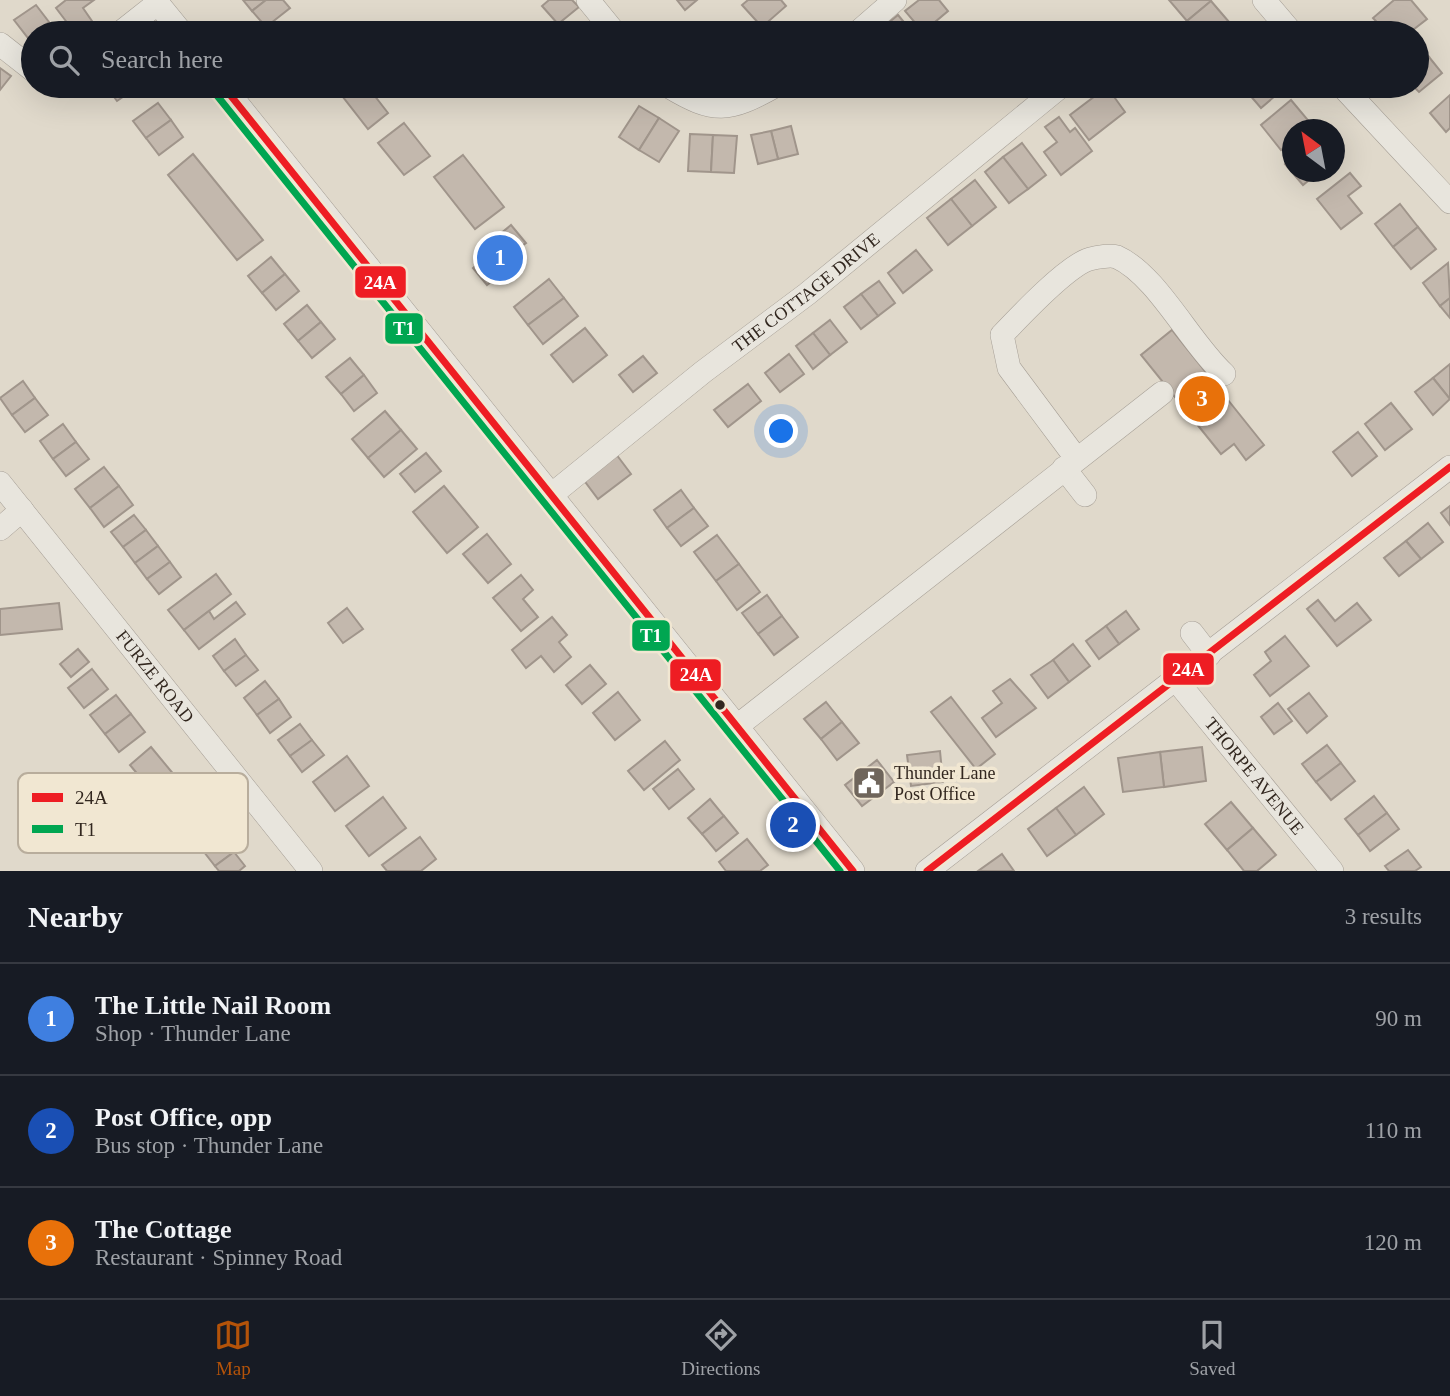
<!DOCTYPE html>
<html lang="en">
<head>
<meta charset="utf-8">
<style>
	:root { --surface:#171b24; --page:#242831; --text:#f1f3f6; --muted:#9ea1a6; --line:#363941; --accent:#b45309 }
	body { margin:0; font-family:"Times New Roman",serif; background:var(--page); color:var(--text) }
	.compass { position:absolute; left:1282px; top:119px; width:63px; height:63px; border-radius:50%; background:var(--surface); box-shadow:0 7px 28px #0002; rotate:328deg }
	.you { position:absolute; left:782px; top:432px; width:24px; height:24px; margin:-18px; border:5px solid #fff; border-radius:50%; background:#1a73e8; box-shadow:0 0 0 10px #1a73e833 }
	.badge { display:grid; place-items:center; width:46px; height:46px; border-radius:50%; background:var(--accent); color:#fff; font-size:23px; font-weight:700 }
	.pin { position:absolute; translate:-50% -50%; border:4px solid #fff; box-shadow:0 2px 7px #0006 }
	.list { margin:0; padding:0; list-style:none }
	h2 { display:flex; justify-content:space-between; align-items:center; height:91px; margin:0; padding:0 28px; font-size:30px }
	h2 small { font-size:23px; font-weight:400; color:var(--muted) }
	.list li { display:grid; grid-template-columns:46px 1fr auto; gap:21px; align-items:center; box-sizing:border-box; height:112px; padding:0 28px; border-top:2px solid var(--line) }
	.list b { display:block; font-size:26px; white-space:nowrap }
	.list p { margin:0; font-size:23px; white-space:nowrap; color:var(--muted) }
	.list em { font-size:23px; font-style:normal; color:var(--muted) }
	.icon { flex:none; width:38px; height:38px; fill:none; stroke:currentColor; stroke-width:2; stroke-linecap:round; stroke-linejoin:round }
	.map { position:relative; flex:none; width:1450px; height:871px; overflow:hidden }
	.search { position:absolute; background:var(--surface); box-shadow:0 7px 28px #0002; left:21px; right:21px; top:21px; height:77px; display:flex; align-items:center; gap:18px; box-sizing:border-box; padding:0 24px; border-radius:38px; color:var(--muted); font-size:26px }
	.sheet { height:427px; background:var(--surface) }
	nav { display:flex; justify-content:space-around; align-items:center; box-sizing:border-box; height:98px; border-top:2px solid var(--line); background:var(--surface); font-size:19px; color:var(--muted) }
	nav a { display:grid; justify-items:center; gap:4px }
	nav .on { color:var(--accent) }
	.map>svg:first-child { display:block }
	.building { fill:#c3b8ad; stroke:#a0958b; stroke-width:2 }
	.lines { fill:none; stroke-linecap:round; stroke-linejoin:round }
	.minor-casing { stroke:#a59e95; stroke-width:24 }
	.minor { stroke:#e8e5dd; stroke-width:23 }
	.bus-1-casing { stroke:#f1e7d2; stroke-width:12 }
	.bus-2-casing { stroke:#f1e7d2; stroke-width:12 }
	.bus-1 { stroke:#ee1d23; stroke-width:7 }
	.bus-2 { stroke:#00a651; stroke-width:7 }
	.bus-dot { fill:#32271f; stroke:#f1e7d2; stroke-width:2.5 }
	.labels { text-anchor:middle; stroke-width:7; stroke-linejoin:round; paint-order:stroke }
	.street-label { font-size:18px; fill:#32271f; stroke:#f1e7d2 }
	.poi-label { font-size:18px; fill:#32271f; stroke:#f1e7d2; text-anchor:start }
	.key { fill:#f1e7d2; stroke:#b8ad9c; stroke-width:2 }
	.key-label { font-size:19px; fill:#32271f }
	.line-badge { stroke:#f1e7d2; stroke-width:2.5 }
	.badge-label { font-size:19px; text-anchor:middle; font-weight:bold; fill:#fff }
</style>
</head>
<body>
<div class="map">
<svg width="1450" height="871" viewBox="0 0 1450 871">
	<rect width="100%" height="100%" fill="#e0d9cb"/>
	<g class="building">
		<path d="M66 0H94L83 8 94 24 81 33H75L56 8Z"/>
		<path d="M243 0H266L252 11Z"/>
		<path d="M266 0H283L290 8 266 27 252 11Z"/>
		<path d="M549 0H572L579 7 558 24 542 6Z"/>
		<path d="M677 0H697L685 10Z"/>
		<path d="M748 0H781L786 6 762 27 742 5Z"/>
		<path d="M919 0H939L948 11 923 32 905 11Z"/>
		<path d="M1169 0H1210L1211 1 1187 21Z"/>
		<path d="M1394 0H1411L1427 19 1409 33H1387L1373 18Z"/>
		<path d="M1211 1 1229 22 1216 33H1197L1187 21Z"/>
		<path d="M36 5 49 22 28 38 14 20Z"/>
		<path d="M898 15 913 33H876Z"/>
		<path d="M1417 43 1429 57 1417 67Z"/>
		<path d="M1429 57 1442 73 1419 92 1413 86H1417V67Z"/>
		<path d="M0 68 11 76 0 90Z"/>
		<path d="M106 86H139L117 101Z"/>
		<path d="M338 86H367L388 113 368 129 336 88Z"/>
		<path d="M605 86H623L612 95Z"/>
		<path d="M1242 86H1278L1282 90 1261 108Z"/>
		<path d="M1107 87 1125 112 1089 140 1070 115Z"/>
		<path d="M1450 95V128L1446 132 1430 113Z"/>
		<path d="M1291 100 1312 125 1306 130H1292V141L1281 150 1261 125Z"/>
		<path d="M158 103 171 120 146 138 133 121Z"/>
		<path d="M639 106 659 118 639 150 619 137Z"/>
		<path d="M1059 117 1070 132 1075 128 1092 151 1061 175 1044 152 1057 142 1045 127Z"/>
		<path d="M659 118 679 131 659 162 639 150Z"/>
		<path d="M171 120 183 137 159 155 146 138Z"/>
		<path d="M404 123 430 156 404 175 378 143Z"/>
		<path d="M791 126 798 154 778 159 771 131Z"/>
		<path d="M771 131 778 159 758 164 751 135Z"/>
		<path d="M690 134 713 135 711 172 688 171Z"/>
		<path d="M713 135 737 136 734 173 711 172Z"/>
		<path d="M1022 143 1046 175 1028 189 1003 157Z"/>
		<path d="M193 154 263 240 237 260 168 175Z"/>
		<path d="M463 155 504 207 475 229 434 177Z"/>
		<path d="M1003 157 1028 189 1009 203 985 172Z"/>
		<path d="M1292 157V172H1319L1303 185 1285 164Z"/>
		<path d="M1350 173 1361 186 1348 196 1362 213 1341 229 1317 199Z"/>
		<path d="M975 180 996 207 972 226 951 199Z"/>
		<path d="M951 199 972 226 948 245 927 218Z"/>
		<path d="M1400 204 1418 227 1393 247 1375 224Z"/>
		<path d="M511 225 526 243 519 248 525 255 487 285 473 268 481 261 476 254Z"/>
		<path d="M1418 227 1436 249 1411 269 1393 247Z"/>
		<path d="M916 250 932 270 903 293 888 273Z"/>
		<path d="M271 257 285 274 262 293 248 276Z"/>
		<path d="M1448 263 1450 298 1440 306 1423 283Z"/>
		<path d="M285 274 299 291 276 310 262 293Z"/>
		<path d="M549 279 564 298 528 325 514 307Z"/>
		<path d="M879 281 895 303 878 316 861 294Z"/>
		<path d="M861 294 878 316 861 329 844 307Z"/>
		<path d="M564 298 578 316 543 344 528 325Z"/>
		<path d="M1450 298V318L1440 306Z"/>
		<path d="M307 305 321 322 298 341 284 324Z"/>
		<path d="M830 320 847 342 830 355 813 333Z"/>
		<path d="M321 322 335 339 312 358 298 341Z"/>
		<path d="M585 328 607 355 573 382 551 355Z"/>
		<path d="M1172 330 1264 445 1246 460 1234 444 1221 454 1141 355Z"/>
		<path d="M813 333 830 355 813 369 796 346Z"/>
		<path d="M789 354 804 374 780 392 765 373Z"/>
		<path d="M643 356 657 373 633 392 619 375Z"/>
		<path d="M350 358 364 375 341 394 326 377Z"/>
		<path d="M1450 364V399L1433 378Z"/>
		<path d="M364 375 377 393 354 411 341 394Z"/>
		<path d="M1433 378 1450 399 1433 415 1415 392Z"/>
		<path d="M23 381 35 398 12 415 0 398Z"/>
		<path d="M748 384 761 401 728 427 714 410Z"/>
		<path d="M35 398 48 415 25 432 12 415Z"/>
		<path d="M1391 403 1412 429 1385 450 1365 424Z"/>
		<path d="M385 411 401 430 368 458 352 439Z"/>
		<path d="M63 424 76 442 53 459 40 441Z"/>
		<path d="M401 430 417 449 384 477 368 458Z"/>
		<path d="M1358 432 1377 456 1352 476 1333 452Z"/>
		<path d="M76 442 89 459 66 476 53 459Z"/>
		<path d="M613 450 631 474 598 499 580 475Z"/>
		<path d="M426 453 441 471 415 492 400 474Z"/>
		<path d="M104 467 119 486 90 508 75 489Z"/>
		<path d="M119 486 133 505 104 527 90 508Z"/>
		<path d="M444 486 478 527 447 553 413 512Z"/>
		<path d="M681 490 694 508 667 528 654 510Z"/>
		<path d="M1450 506V525L1441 513Z"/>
		<path d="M694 508 708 526 681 546 667 528Z"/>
		<path d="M134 515 146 530 123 547 111 532Z"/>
		<path d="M1428 523 1443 542 1421 559 1406 541Z"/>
		<path d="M146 530 158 546 135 563 123 547Z"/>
		<path d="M487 534 511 564 488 583 463 554Z"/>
		<path d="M717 535 739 564 716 581 694 552Z"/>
		<path d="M1406 541 1421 559 1399 576 1384 558Z"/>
		<path d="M158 546 170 562 147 579 135 563Z"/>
		<path d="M170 562 181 577 159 594 147 579Z"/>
		<path d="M739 564 760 592 737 610 716 581Z"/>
		<path d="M216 574 231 594 184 630 168 610Z"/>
		<path d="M521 575 533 590 523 599 538 617 521 631 493 598Z"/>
		<path d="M767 595 782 616 758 634 742 613Z"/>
		<path d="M1318 600 1335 621 1357 603 1371 620 1337 646 1307 609Z"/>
		<path d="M236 602 245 614 199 649 184 630 209 611 214 619Z"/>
		<path d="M59 603 62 629 0 635V609Z"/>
		<path d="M347 608 363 629 343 643 328 623Z"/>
		<path d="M1126 611 1139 629 1119 644 1106 626Z"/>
		<path d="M782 616 798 637 774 655 758 634Z"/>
		<path d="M552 617 567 635 559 642 571 657 554 672 541 656 526 668 512 650Z"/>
		<path d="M1106 626 1119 644 1099 659 1086 641Z"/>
		<path d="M1285 636 1309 666 1270 696 1254 675 1271 661 1265 652Z"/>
		<path d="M235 639 246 655 224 671 213 656Z"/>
		<path d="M1073 644 1090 666 1069 682 1053 660Z"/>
		<path d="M78 649 89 662 71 677 60 664Z"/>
		<path d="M246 655 258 670 236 686 224 671Z"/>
		<path d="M1053 660 1069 682 1048 698 1031 675Z"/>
		<path d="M590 665 606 684 582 704 566 685Z"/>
		<path d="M92 669 108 689 84 708 68 688Z"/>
		<path d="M1010 679 1036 708 996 737 982 718 1002 703 993 691Z"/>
		<path d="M265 681 279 699 257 715 244 698Z"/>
		<path d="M618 692 640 720 615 740 593 713Z"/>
		<path d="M1309 693 1327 716 1307 733 1288 709Z"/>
		<path d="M116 695 131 714 105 734 90 715Z"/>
		<path d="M951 697 995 754 976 769 931 712Z"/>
		<path d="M279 699 291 717 270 733 257 715Z"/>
		<path d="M826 702 842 722 821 739 804 719Z"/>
		<path d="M1278 703 1292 721 1274 734 1261 717Z"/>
		<path d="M131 714 145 732 119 752 105 734Z"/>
		<path d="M842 722 859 743 837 760 821 739Z"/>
		<path d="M300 724 312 740 290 756 278 740Z"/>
		<path d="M312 740 324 755 302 772 290 756Z"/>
		<path d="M665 741 680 760 644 790 628 771Z"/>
		<path d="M1327 745 1341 763 1316 782 1302 764Z"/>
		<path d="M151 747 175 776 154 794 130 765Z"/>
		<path d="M1202 747 1206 781 1164 787 1160 752Z"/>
		<path d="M940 751 943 782 911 786 907 755Z"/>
		<path d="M1160 752 1164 787 1123 792 1118 758Z"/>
		<path d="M347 756 369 786 335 811 313 782Z"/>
		<path d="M877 760 894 782 862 806 845 785Z"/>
		<path d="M1341 763 1355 781 1331 800 1316 782Z"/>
		<path d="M678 769 694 789 669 809 653 789Z"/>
		<path d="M1084 787 1104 814 1076 835 1056 808Z"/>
		<path d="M1374 796 1387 813 1358 835 1345 819Z"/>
		<path d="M383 797 406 828 369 856 346 826Z"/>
		<path d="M710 799 724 816 702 834 688 818Z"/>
		<path d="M1231 802 1253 828 1227 850 1205 824Z"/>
		<path d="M1056 808 1076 835 1047 856 1028 829Z"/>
		<path d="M1387 813 1399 829 1370 851 1358 835Z"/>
		<path d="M724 816 738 833 716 851 702 834Z"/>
		<path d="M1253 828 1276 855 1257 871H1244L1227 850Z"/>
		<path d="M223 837 234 852 215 866 204 852Z"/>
		<path d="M420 837 436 859 421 871H387L382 865Z"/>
		<path d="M747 839 768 865 760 871H726L719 862Z"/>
		<path d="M1408 850 1421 867 1415 871H1389L1385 866Z"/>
		<path d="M234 852 245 866 239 871H219L215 866Z"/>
		<path d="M1002 854 1014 871H978Z"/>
	</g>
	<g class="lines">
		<defs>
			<g id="minor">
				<path d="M155 0 182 33"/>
				<path d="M588 0 615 33"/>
				<path d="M1264 0 1292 33"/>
				<path d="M120 33 158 3"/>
				<path d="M857 33 895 0"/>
				<path d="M0 44 33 70"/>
				<path d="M223 86 853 871"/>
				<path d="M668 86C714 114 729 112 775 86"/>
				<path d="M1342 86 1450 202"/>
				<path d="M1076 458 1009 368 1002 335C1019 317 1068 265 1090 259 1097 257 1111 255 1117 257 1157 275 1190 343 1224 374"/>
				<path d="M1064 468 1085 495"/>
				<path id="s1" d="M0 483 311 871"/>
				<path id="s2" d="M550 496 703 372 807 294 1061 86"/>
				<path d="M0 529 22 510"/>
				<path d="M1192 633 1209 655"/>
				<path id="s3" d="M1176 680 1332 871"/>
				<path d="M736 727 1162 393"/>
				<path d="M927 871 1450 467"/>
			</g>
		</defs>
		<use href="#minor" class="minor-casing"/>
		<use href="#minor" class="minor"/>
		<defs>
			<g id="bus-1">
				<path d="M223 86 853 871"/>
				<path d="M927 871 1450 467"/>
			</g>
			<path id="bus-2" d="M215 93 840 871"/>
		</defs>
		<use href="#bus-1" class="bus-1-casing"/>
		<use href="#bus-2" class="bus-2-casing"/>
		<use href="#bus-1" class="bus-1"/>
		<use href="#bus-2" class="bus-2"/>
	</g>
	<defs>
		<symbol id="civic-square" viewBox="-11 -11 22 22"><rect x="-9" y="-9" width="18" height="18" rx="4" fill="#6f655b" stroke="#f1e7d2"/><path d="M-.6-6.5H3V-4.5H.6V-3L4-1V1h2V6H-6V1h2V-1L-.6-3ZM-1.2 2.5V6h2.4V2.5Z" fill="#fff"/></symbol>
	</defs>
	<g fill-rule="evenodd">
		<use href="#civic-square" x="850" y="764" width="38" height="38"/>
	</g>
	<circle class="bus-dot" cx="720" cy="705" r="6"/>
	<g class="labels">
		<g class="street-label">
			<text dy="6" stroke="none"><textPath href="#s2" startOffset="327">THE COTTAGE DRIVE</textPath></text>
			<text dy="6" stroke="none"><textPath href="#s1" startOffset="248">FURZE ROAD</textPath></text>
			<text dy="6" stroke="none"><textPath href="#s3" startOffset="124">THORPE AVENUE</textPath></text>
		</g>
		<g class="poi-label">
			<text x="894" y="779">Thunder Lane<tspan x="894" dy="21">Post Office</tspan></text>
		</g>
	</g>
	<rect x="18" y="773" width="230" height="80" rx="10" class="key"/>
	<rect x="32" y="793" width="31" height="9" fill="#ee1d23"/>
	<rect x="32" y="825" width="31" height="8" fill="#00a651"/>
	<g class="key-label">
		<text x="75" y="804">24A</text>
		<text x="75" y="836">T1</text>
	</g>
	<g class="line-badge">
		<rect x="354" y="265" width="53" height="34" rx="7" fill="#ee1d23"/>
		<rect x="384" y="312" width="40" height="33" rx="7" fill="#00a651"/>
		<rect x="631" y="619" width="40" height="33" rx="7" fill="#00a651"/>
		<rect x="1162" y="652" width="53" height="34" rx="7" fill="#ee1d23"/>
		<rect x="669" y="658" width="53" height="34" rx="7" fill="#ee1d23"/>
	</g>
	<g class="badge-label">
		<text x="380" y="289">24A</text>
		<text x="404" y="335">T1</text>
		<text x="651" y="642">T1</text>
		<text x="1188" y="676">24A</text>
		<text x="696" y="681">24A</text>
	</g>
</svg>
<svg class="compass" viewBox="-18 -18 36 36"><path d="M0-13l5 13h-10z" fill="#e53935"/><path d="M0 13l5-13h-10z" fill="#9ea1a6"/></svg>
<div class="you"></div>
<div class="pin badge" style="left:500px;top:258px;background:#3f7fe0">1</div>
<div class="pin badge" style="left:793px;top:825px;background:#1a4fb4">2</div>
<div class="pin badge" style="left:1202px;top:399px;background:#e8710a">3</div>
<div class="search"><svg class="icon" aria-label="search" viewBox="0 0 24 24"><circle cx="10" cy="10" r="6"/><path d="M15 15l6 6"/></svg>Search here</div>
</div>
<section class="sheet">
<h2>Nearby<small>3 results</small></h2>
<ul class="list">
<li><span class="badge" style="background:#3f7fe0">1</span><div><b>The Little Nail Room</b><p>Shop · Thunder Lane</p></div><em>90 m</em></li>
<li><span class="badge" style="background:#1a4fb4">2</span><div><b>Post Office, opp</b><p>Bus stop · Thunder Lane</p></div><em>110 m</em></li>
<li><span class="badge" style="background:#e8710a">3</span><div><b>The Cottage</b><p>Restaurant · Spinney Road</p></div><em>120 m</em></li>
</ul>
</section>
<nav>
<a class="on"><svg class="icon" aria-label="map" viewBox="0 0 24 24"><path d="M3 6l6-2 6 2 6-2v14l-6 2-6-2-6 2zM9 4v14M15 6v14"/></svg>Map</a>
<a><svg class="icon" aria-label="directions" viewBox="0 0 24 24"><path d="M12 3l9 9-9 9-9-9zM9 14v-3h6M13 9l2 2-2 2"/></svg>Directions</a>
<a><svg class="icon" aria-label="saved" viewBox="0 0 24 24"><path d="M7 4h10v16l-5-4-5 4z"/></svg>Saved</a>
</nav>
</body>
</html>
